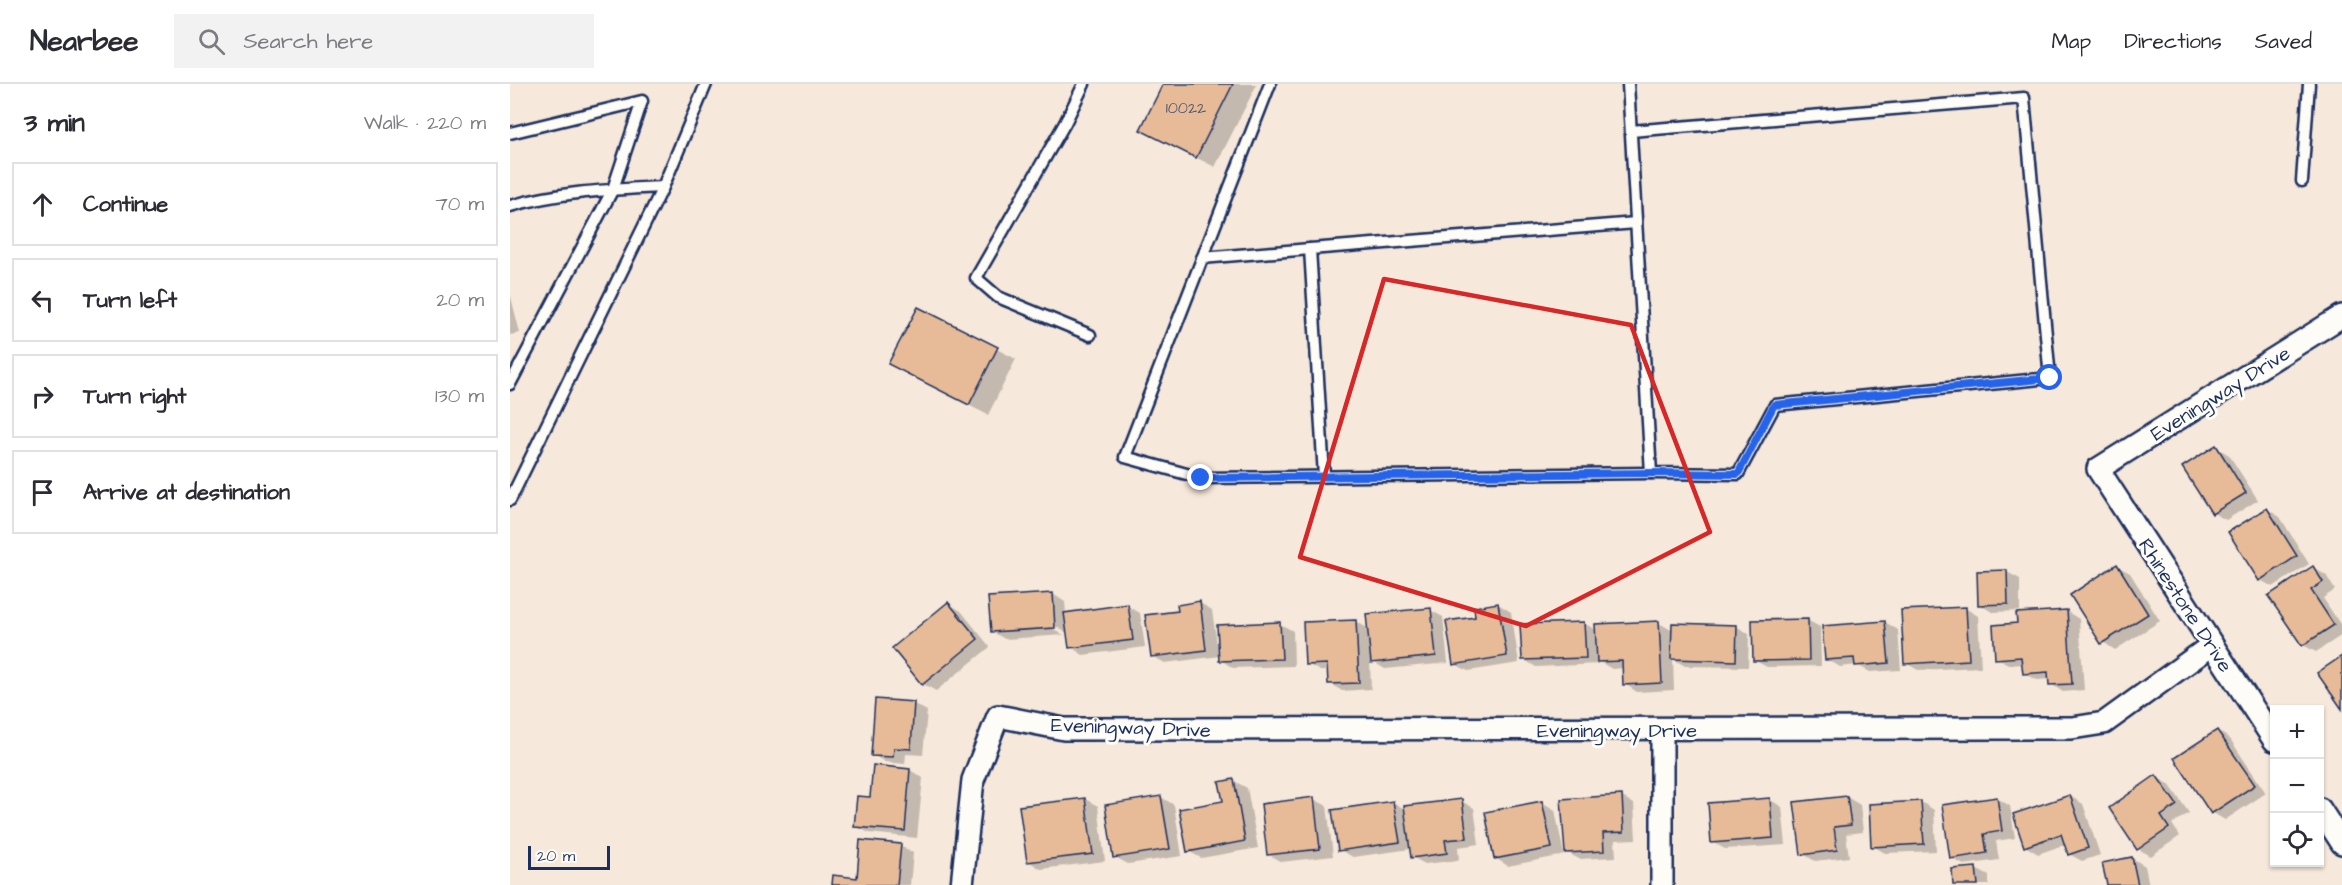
<!DOCTYPE html>
<html lang="en">
<head>
<meta charset="utf-8">
<style>
	:root { --surface:#fff; --page:#f2f2f3; --text:#2b2b33; --muted:#7c7c81; --line:#e1e1e2 }
	body { margin:0; font-family:"Architects Daughter",sans-serif; background:var(--page); color:var(--text) }
	.controls { position:absolute; right:18px; bottom:18px; display:grid; overflow:hidden; border-radius:0px; box-shadow:0 2px 4px #0004 }
	.controls button { width:54px; height:54px; display:grid; place-items:center; padding:0; border:0; border-bottom:2px solid var(--line); background:var(--surface); color:var(--text); font:30px sans-serif }
	.scale { position:absolute; left:18px; bottom:15px; width:82px; box-sizing:border-box; padding-left:6px; border:3px solid #1b2f5e; border-top:0; font-size:16px; line-height:21px; white-space:nowrap; color:#1b2f5e; -webkit-text-stroke:4px #fdfcf7; paint-order:stroke }
	.stop { position:absolute; width:18px; height:18px; margin:-14px; border:4px solid #2563eb; border-radius:50%; background:#fff }
	.stop.end { background:#2563eb; border-color:#fff; box-shadow:0 2px 6px #0008 }
	.list { margin:0; padding:0; list-style:none }
	h2 { display:flex; justify-content:space-between; align-items:center; height:78px; margin:0; padding:0 24px; font-size:26px }
	h2 small { font-size:20px; font-weight:400; color:var(--muted) }
	.list li { display:grid; grid-template-columns:39px 1fr auto; gap:18px; align-items:center; box-sizing:border-box; height:84px; margin:0 12px 12px; padding:0 12px; border:2px solid var(--line); border-radius:0px }
	.list b { display:block; font-size:22px; white-space:nowrap }
	.list em { font-size:20px; font-style:normal; color:var(--muted) }
	.icon { flex:none; width:33px; height:33px; fill:none; stroke:currentColor; stroke-width:2; stroke-linecap:round; stroke-linejoin:round }
	.map { position:relative; flex:none; width:1832px; height:801px; overflow:hidden }
	header { display:flex; align-items:center; gap:36px; box-sizing:border-box; height:84px; padding:0 30px; background:var(--surface); border-bottom:2px solid var(--line) }
	header strong { font-size:28px }
	nav { display:flex; gap:33px; margin-inline-start:auto; font-size:21px }
	.search { width:420px; height:54px; background:var(--page); display:flex; align-items:center; gap:15px; box-sizing:border-box; padding:0 21px; border-radius:0px; color:var(--muted); font-size:22px }
	main { display:flex }
	aside { flex:1; background:var(--surface) }
	.map>svg:first-child { display:block }
	.shadow { fill:#0003 }
	.building { fill:#e7bb97; stroke:#1b2f5e; stroke-width:1.5 }
	.lines { fill:none; stroke-linecap:round; stroke-linejoin:round }
	.service-casing { stroke:#1b2f5e; stroke-width:15 }
	.minor-casing { stroke:#1b2f5e; stroke-width:26 }
	.service { stroke:#fdfcf7; stroke-width:10 }
	.minor { stroke:#fdfcf7; stroke-width:21 }
	.route { stroke:#2563eb; stroke-width:8 }
	.marked { fill:none; stroke:#d62828; stroke-width:4.5; stroke-linejoin:round }
	.labels { text-anchor:middle; stroke-width:6; stroke-linejoin:round; paint-order:stroke }
	.number-label { font-size:16px; fill:#4e526c }
	.street-label { font-size:20px; fill:#1b2f5e; stroke:#fdfcf7 }
</style>
</head>
<body>
<header>
<strong>Nearbee</strong>
<div class="search"><svg class="icon" aria-label="search" viewBox="0 0 24 24"><circle cx="10" cy="10" r="6"/><path d="M15 15l6 6"/></svg>Search here</div>
<nav><a>Map</a><a>Directions</a><a>Saved</a></nav>
</header>
<main>
<aside>
<h2>3 min<small>Walk · 220 m</small></h2>
<ul class="list">
<li><svg class="icon" aria-label="ahead" viewBox="0 0 24 24"><path d="M12 20V5M6 11l6-6 6 6"/></svg><div><b>Continue</b></div><em>70 m</em></li>
<li><svg class="icon" aria-label="left" viewBox="0 0 24 24"><path d="M17 20v-9H6M10 6l-5 5 5 5"/></svg><div><b>Turn left</b></div><em>20 m</em></li>
<li><svg class="icon" aria-label="right" viewBox="0 0 24 24"><path d="M7 20v-9h11M14 6l5 5-5 5"/></svg><div><b>Turn right</b></div><em>130 m</em></li>
<li><svg class="icon" aria-label="arrive" viewBox="0 0 24 24"><path d="M6 21V4h12l-3 4 3 4H6"/></svg><div><b>Arrive at destination</b></div></li>
</ul>
</aside>
<div class="map">
<svg width="1832" height="801" viewBox="0 0 1832 801">
	<rect width="100%" height="100%" fill="#f6e8da"/>
	<filter id="ink" filterUnits="userSpaceOnUse"><feTurbulence type="fractalNoise" baseFrequency=".0167" numOctaves="2"/><feDisplacementMap in="SourceGraphic" scale="12" xChannelSelector="R" yChannelSelector="G"/><feConvolveMatrix kernelMatrix="1 2 1 2 8 2 1 2 1" color-interpolation-filters="sRGB"/></filter>
	<g filter="url(#ink)">
		<g class="shadow">
			<path d="M654 0H747L705 83 651 56Z"/>
			<path d="M0 209 10 249 0 251Z"/>
			<path d="M408 225 506 275 478 331 399 291Z"/>
			<path d="M1706 363 1719 371 1748 416 1716 436 1703 429Z"/>
			<path d="M1757 425 1770 433 1799 480 1763 503 1750 496Z"/>
			<path d="M1607 482 1620 489 1650 537 1605 566 1593 558Z"/>
			<path d="M1803 484 1816 491 1825 506 1813 514 1832 543V551L1806 568 1793 561Z"/>
			<path d="M1497 488 1510 495V527L1482 528 1469 520Z"/>
			<path d="M543 510 555 518 556 530 617 522 630 529 635 563 573 571 561 563 559 550 540 539 538 542 554 551 495 555 482 548Z"/>
			<path d="M438 519 451 527 480 563 426 607 413 600Z"/>
			<path d="M690 519 702 526 708 568 770 540 783 547 784 582 723 584 711 576 710 572 655 579 642 572 669 528Z"/>
			<path d="M988 520 1001 528 1009 579 958 587 945 580 966 534Z"/>
			<path d="M1455 524 1468 532 1471 583 1408 586 1396 579Z"/>
			<path d="M920 526 933 533 938 579 875 585 860 576 861 605 832 607 819 599V587H810L797 580 845 537 859 545Z"/>
			<path d="M1556 527 1569 535 1574 606 1553 608 1541 600 1540 595 1527 596 1514 589 1513 580 1500 581 1487 574 1509 541Z"/>
			<path d="M1297 536 1310 543 1311 582 1257 583 1244 576Z"/>
			<path d="M1375 538 1388 546 1391 586 1360 588 1347 581 1330 583 1317 575Z"/>
			<path d="M1074 539 1087 547 1149 539 1163 547 1226 542 1239 550 1238 583 1175 582 1163 575 1164 606 1127 608 1115 600 1114 584 1102 585 1088 577V580L1026 583 1013 575Z"/>
			<path d="M367 616 404 620 417 627 413 671 396 670 395 680 375 678 363 671Z"/>
			<path d="M1708 647 1720 655 1756 709 1715 736 1703 729Z"/>
			<path d="M400 686 413 694 407 754 359 749 346 742Z"/>
			<path d="M1646 693 1659 700 1679 729 1662 740 1670 752 1641 772 1628 765Z"/>
			<path d="M724 697 737 704 748 764 691 774 678 767 714 718Z"/>
			<path d="M1111 712 1124 720 1126 755 1105 756 1106 773 1069 775 1056 768Z"/>
			<path d="M1560 712 1573 720 1590 771 1572 777 1559 770 1556 760 1528 770 1515 762Z"/>
			<path d="M651 713 664 721 672 772 618 780 605 773Z"/>
			<path d="M1337 713 1350 721 1353 748 1336 750 1339 773 1305 777 1293 770Z"/>
			<path d="M1487 714 1500 722 1505 754 1486 757 1489 776 1454 781 1441 774Z"/>
			<path d="M575 715 588 722 595 777 531 785 518 777Z"/>
			<path d="M804 715 817 722 823 772 771 778 758 770Z"/>
			<path d="M1259 715 1272 723 1276 761 1215 765 1202 758Z"/>
			<path d="M951 717 964 724 969 760 948 763 949 776 915 780 902 773 901 765 843 773 830 766 883 718 896 726Z"/>
			<path d="M1032 718 1045 726 1054 771 998 782 985 774Z"/>
			<path d="M1411 718 1424 726 1426 767 1375 769 1363 762Z"/>
			<path d="M390 761 403 769 400 801H323L348 796Z"/>
			<path d="M1622 774 1635 782 1639 801H1598Z"/>
			<path d="M1466 785 1479 792V801H1445Z"/>
		</g>
		<g class="building">
			<path d="M653 0H723L686 74 630 46Z"/>
			<path d="M408 223 488 263 459 321 378 280Z"/>
			<path d="M1706 361 1736 409 1702 430 1672 383Z"/>
			<path d="M1757 424 1787 472 1749 497 1718 448Z"/>
			<path d="M1607 480 1638 530 1591 560 1560 511Z"/>
			<path d="M1803 482 1813 498 1801 506 1824 541 1792 562 1758 512Z"/>
			<path d="M1497 486 1498 520 1468 521 1467 487Z"/>
			<path d="M543 509 545 544 481 548 478 513Z"/>
			<path d="M690 517 696 566 641 573 635 531 668 527 667 521Z"/>
			<path d="M438 518 468 555 412 601 382 564Z"/>
			<path d="M988 519 997 572 943 581 936 537 965 533 964 523Z"/>
			<path d="M618 520 623 556 559 564 554 529Z"/>
			<path d="M1456 523 1459 576 1394 580 1391 526Z"/>
			<path d="M921 524 926 572 861 579 856 530Z"/>
			<path d="M1557 526 1562 600 1539 601 1538 588 1513 590 1511 573 1485 575 1483 541 1507 539 1506 529Z"/>
			<path d="M1298 535 1299 576 1243 577 1242 536Z"/>
			<path d="M846 536 849 599 818 600 817 580 795 581 793 538Z"/>
			<path d="M1149 537 1152 599 1113 601 1112 577 1087 578 1085 540Z"/>
			<path d="M1375 537 1379 579 1345 582 1344 574 1315 576 1312 542Z"/>
			<path d="M770 538 772 575 709 577 707 541Z"/>
			<path d="M1074 538 1076 574 1012 576 1010 540Z"/>
			<path d="M1162 539 1227 541 1226 577 1161 575Z"/>
			<path d="M1832 572V625L1807 589Z"/>
			<path d="M365 615 404 618 401 665 384 664 383 673 361 672Z"/>
			<path d="M1707 646 1745 701 1701 730 1664 674Z"/>
			<path d="M363 681 400 685 395 747 344 743 347 712 360 713Z"/>
			<path d="M1646 691 1667 721 1651 732 1659 744 1627 766 1599 724Z"/>
			<path d="M724 695 735 757 677 768 669 725 713 717 709 698Z"/>
			<path d="M1112 711 1114 748 1093 749 1094 767 1055 769 1051 715Z"/>
			<path d="M1560 711 1578 764 1558 771 1551 750 1514 763 1503 730Z"/>
			<path d="M651 712 660 765 603 774 595 721Z"/>
			<path d="M1337 712 1341 741 1324 743 1327 766 1291 771 1284 718Z"/>
			<path d="M804 713 810 765 757 771 751 720Z"/>
			<path d="M1487 713 1492 747 1474 750 1477 769 1440 775 1432 721Z"/>
			<path d="M575 714 583 770 517 778 509 722Z"/>
			<path d="M1260 714 1263 754 1201 759 1198 719Z"/>
			<path d="M952 715 957 754 935 756 937 769 901 774 894 722Z"/>
			<path d="M883 717 890 758 828 767 822 726Z"/>
			<path d="M1032 717 1042 764 984 775 975 728Z"/>
			<path d="M1411 717 1414 760 1361 763 1359 720Z"/>
			<path d="M350 756 391 760 387 801H322L323 791 347 794Z"/>
			<path d="M1622 773 1628 801H1597L1592 779Z"/>
			<path d="M1466 783 1468 801H1443L1442 785Z"/>
		</g>
		<g class="lines">
			<defs>
				<g id="service">
					<path d="M574 0 555 39 466 194 488 213 580 251"/>
					<path d="M760 0 615 373 691 394 1141 389"/>
					<path d="M1118 0 1141 389 1228 390 1265 321 1540 294 1514 14 1121 47"/>
					<path d="M0 49 132 17 103 105 0 300"/>
					<path d="M1792 97 1799 0"/>
					<path d="M0 122C54 107 99 106 153 103"/>
					<path d="M692 174 800 165"/>
					<path d="M814 392 800 165 1126 139"/>
					<path d="M0 416 153 103 196 0"/>
				</g>
				<g id="minor">
					<path d="M1152 646V801"/>
					<path d="M1764 656 1588 385 1832 232"/>
					<path d="M1810 725 1832 759"/>
					<path d="M452 801 463 696 488 632 554 645 1562 644 1594 639 1702 561"/>
				</g>
			</defs>
			<use href="#service" class="service-casing"/>
			<use href="#minor" class="minor-casing"/>
			<use href="#service" class="service"/>
			<use href="#minor" class="minor"/>
		</g>
	</g>
	<g class="lines" filter="url(#ink)">
		<path class="route" d="M691 394 1141 389 1228 390 1264 321 1540 294"/>
	</g>
	<path class="marked" d="M874 195 1121 241 1200 448 1016 542 790 473Z"/>
	<g class="labels">
		<g class="number-label">
			<text x="676" y="29">10022</text>
		</g>
		<g class="street-label">
			<text transform="translate(1710 309) rotate(-32)" y="7">Eveningway Drive</text>
			<text transform="translate(1676 521) rotate(57)" y="7">Rhinestone Drive</text>
			<text transform="translate(621 643) rotate(2)" y="7">Eveningway Drive</text>
			<text x="1107" y="653">Eveningway Drive</text>
		</g>
	</g>
</svg>
<div class="controls">
<button>+</button>
<button>−</button>
<button><svg class="icon" aria-label="locate" viewBox="0 0 24 24"><circle cx="12" cy="12" r="6"/><path d="M12 2v4M12 18v4M2 12h4M18 12h4"/></svg></button>
</div>
<div class="scale">20 m</div>
<div class="stop" style="left:1540px;top:294px"></div>
<div class="stop end" style="left:691px;top:394px"></div>
</div>
</main>
</body>
</html>
